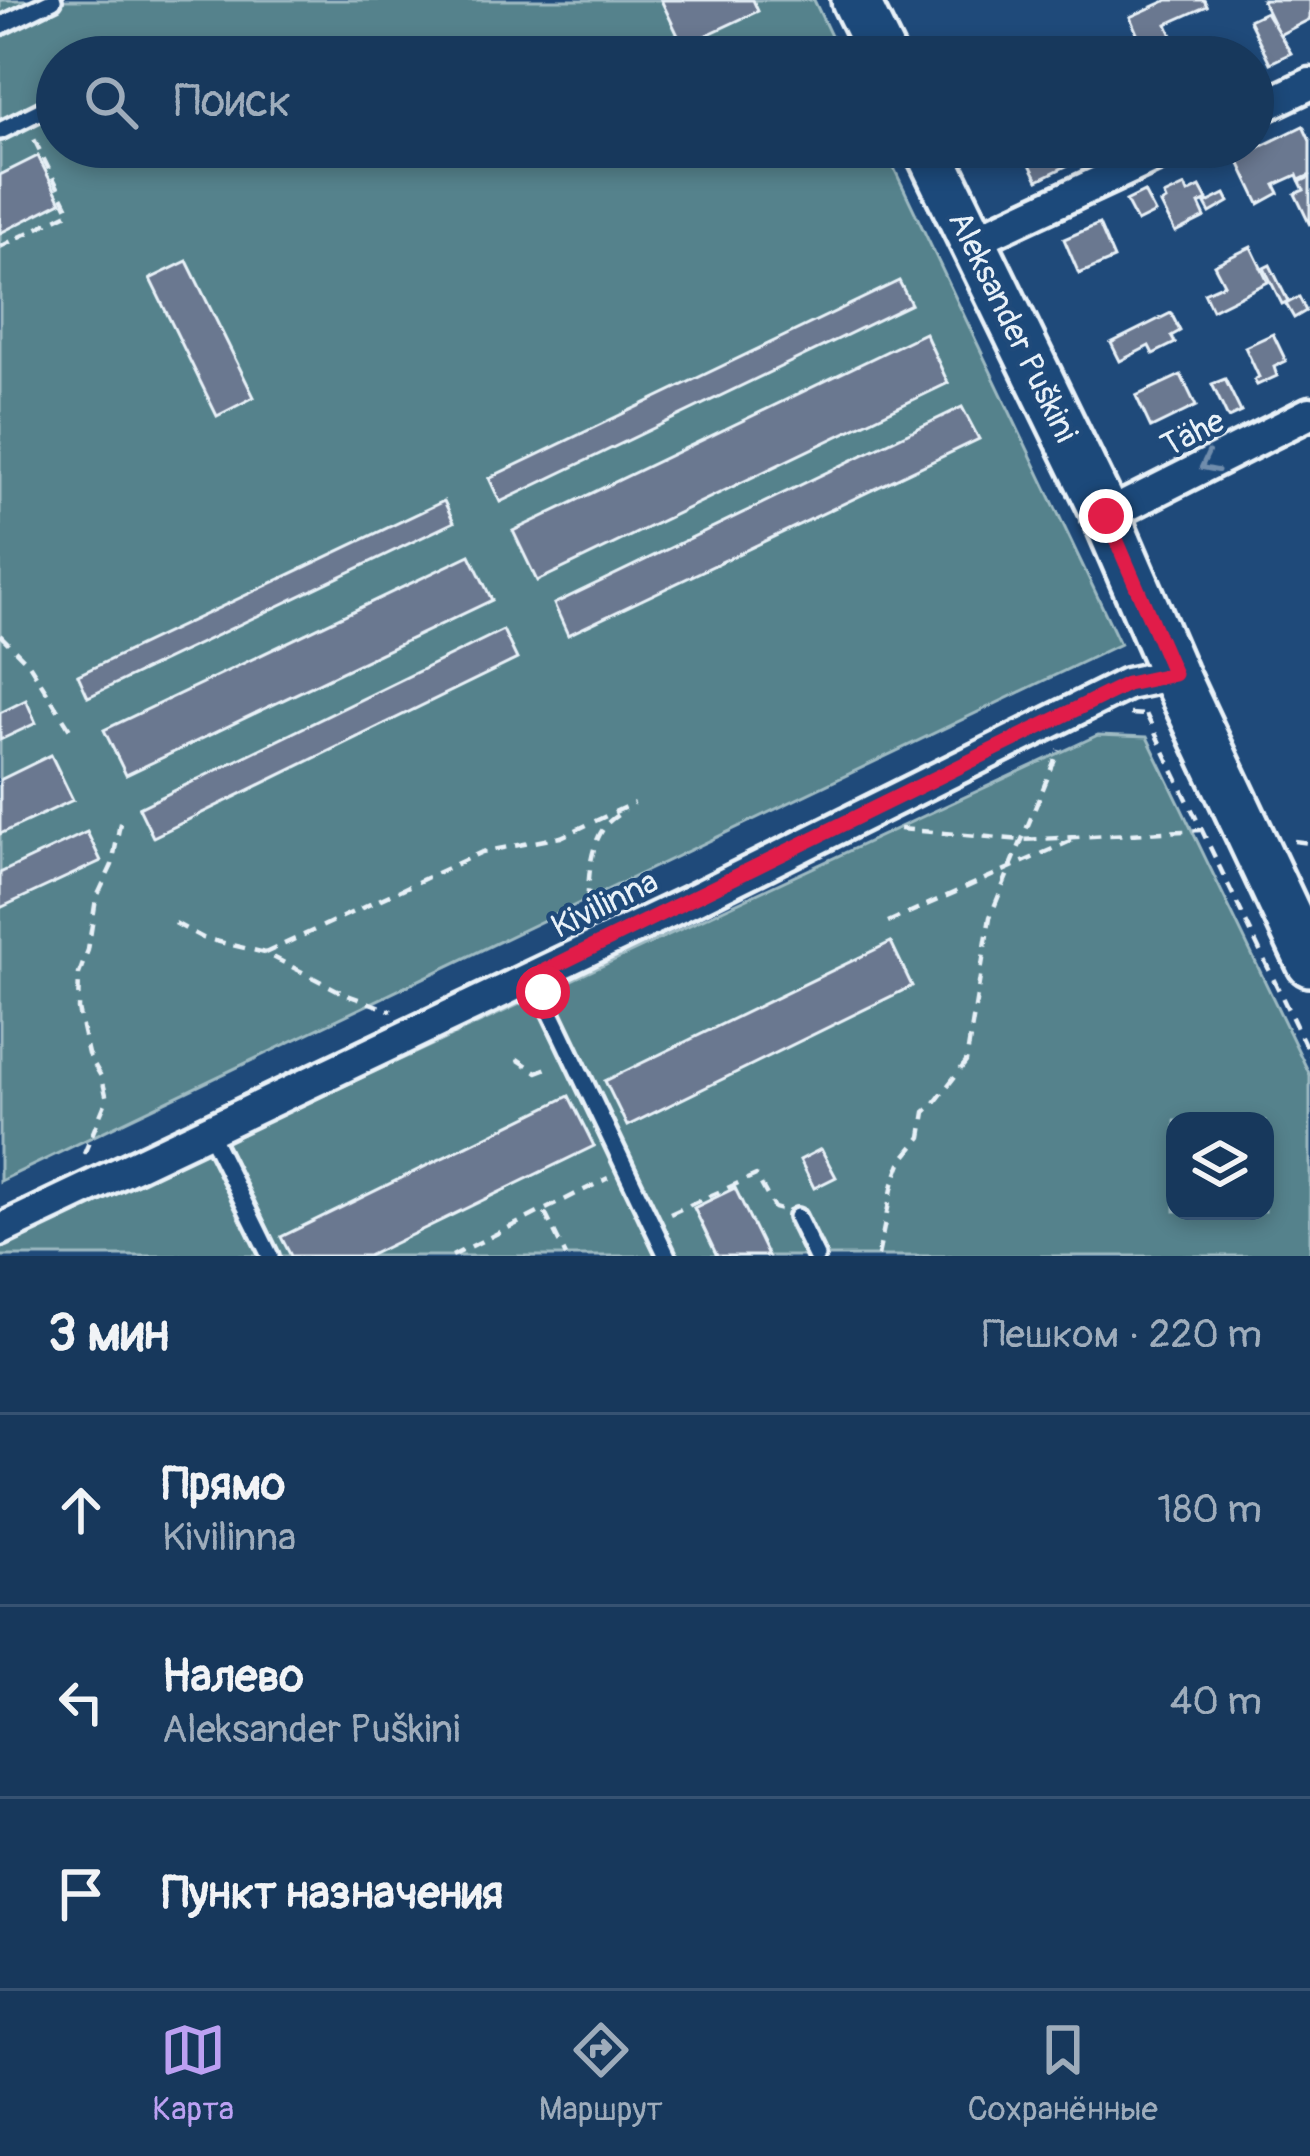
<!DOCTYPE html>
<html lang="ru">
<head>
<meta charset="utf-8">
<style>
	:root { --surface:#17385c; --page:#203f62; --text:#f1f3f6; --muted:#9eacbb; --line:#365272; --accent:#bca0f2 }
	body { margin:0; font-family:Pangolin,sans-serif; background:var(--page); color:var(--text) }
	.controls { position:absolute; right:36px; bottom:36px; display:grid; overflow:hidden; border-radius:24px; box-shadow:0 6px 18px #0003 }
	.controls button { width:108px; height:108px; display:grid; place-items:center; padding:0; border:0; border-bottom:3px solid var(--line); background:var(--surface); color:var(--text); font:60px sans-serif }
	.stop { position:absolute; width:36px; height:36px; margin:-27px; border:9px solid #e11d48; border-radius:50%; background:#fff }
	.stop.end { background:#e11d48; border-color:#fff; box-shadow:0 3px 12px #0008 }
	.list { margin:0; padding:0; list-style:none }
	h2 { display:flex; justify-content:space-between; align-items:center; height:156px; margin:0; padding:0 48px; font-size:51px }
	h2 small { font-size:39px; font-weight:400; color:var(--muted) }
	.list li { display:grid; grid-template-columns:78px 1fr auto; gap:36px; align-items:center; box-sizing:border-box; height:192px; padding:0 48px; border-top:3px solid var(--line) }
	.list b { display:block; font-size:45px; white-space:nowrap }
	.list p { margin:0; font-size:39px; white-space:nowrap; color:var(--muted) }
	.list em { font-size:39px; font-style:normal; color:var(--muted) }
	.icon { flex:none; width:66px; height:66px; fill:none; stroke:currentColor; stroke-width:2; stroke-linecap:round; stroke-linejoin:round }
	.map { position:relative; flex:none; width:1310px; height:1256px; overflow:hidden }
	.search { position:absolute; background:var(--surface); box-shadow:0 6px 18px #0003; left:36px; right:36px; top:36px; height:132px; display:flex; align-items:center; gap:30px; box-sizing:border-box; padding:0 42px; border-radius:66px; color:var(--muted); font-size:45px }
	.sheet { height:732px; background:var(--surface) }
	nav { display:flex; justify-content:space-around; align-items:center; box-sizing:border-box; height:168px; border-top:3px solid var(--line); background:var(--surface); font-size:33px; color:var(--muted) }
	nav a { display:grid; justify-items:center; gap:6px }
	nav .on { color:var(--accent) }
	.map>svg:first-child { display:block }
	.green { fill:#54828c; stroke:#9ebac2; stroke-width:3; fill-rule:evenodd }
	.building { fill:#6b7890; stroke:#e8f1f8; stroke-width:3 }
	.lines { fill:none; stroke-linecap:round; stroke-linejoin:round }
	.service-casing { stroke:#e8f1f8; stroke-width:24 }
	.minor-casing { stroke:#e8f1f8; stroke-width:39 }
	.secondary-casing { stroke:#e8f1f8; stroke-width:54 }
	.path { stroke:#e8f1f8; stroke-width:4.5; stroke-dasharray:12 9; stroke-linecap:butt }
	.service { stroke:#1f4a7a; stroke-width:15 }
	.minor { stroke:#1f4a7a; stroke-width:30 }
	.secondary { stroke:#1f4a7a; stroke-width:45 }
	.oneway { stroke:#6f8dac }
	.route { stroke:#e11d48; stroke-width:15 }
	.labels { text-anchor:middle; stroke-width:9; stroke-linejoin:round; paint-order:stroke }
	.street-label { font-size:33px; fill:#e8f1f8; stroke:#1f4a7a }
</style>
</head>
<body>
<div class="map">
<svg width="1310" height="1256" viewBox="0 0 1310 1256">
	<rect width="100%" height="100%" fill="#1f4a7a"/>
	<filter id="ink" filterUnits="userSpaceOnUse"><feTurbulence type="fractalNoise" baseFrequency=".00833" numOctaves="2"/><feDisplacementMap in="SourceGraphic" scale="24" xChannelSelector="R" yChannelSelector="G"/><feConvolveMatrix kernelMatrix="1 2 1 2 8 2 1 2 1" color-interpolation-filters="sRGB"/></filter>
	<g filter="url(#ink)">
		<g class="green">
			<path d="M0 0H814L841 57H57V147H884L1120 644 0 1181Z"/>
			<path d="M1098 735 1147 737 1310 1075V1256H0V1246ZM1175 1121H1265V1211H1175Z"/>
		</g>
		<g class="building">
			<path d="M661 0H753L758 11 683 46Z"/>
			<path d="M1168 0H1204L1207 6 1167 24 1180 54 1147 57 1130 17Z"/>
			<path d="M1262 0H1310V19L1279 35Z"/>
			<path d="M1266 12 1291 53 1270 63 1249 20Z"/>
			<path d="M1303 126 1310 141V175L1299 180 1297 175 1275 185 1279 193 1259 204 1237 158Z"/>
			<path d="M1021 147H1061L1070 164 1038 180Z"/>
			<path d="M38 156 61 202 0 233V175Z"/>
			<path d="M1310 177V225L1295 194 1304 190 1300 182Z"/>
			<path d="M1185 186 1188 193 1200 187 1207 200 1199 204 1205 217 1175 232 1161 204 1166 201 1164 196Z"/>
			<path d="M1144 192 1155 213 1137 222 1126 201Z"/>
			<path d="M1225 194 1229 202 1210 213 1205 204Z"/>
			<path d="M1099 224 1114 259 1079 274 1064 239Z"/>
			<path d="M1251 247 1268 282 1212 310 1204 293 1224 284 1214 265Z"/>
			<path d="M187 261 254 397 217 416 150 279Z"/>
			<path d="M1270 265 1288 301 1282 304 1264 268Z"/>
			<path d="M899 281 911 304 500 502 489 478Z"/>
			<path d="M1299 297 1306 311 1294 318 1286 304Z"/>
			<path d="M1171 313 1180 331 1171 336 1175 343 1153 354 1149 346 1120 361 1111 343Z"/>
			<path d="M925 333 948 383 537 581 513 531Z"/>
			<path d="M1273 334 1286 361 1274 367 1277 376 1257 385 1254 380 1259 377 1245 347Z"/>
			<path d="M1181 375 1196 406 1151 428 1136 396Z"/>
			<path d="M1225 379 1241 412 1228 418 1212 384Z"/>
			<path d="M962 407 979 439 568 635 554 604Z"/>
			<path d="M444 501 454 522 88 697 78 675Z"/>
			<path d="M470 555 492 600 126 775 104 730Z"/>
			<path d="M503 630 517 659 153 837 139 808Z"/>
			<path d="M26 700 36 723 0 740V713Z"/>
			<path d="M51 755 73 800 0 834V780Z"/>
			<path d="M87 832 101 861 0 908V873Z"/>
			<path d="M891 942 912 986 627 1126 605 1081Z"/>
			<path d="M569 1096 594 1146 368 1256H291L281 1237Z"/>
			<path d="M821 1149 836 1177 814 1188 800 1160Z"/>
			<path d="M735 1188 768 1256H717L694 1208Z"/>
		</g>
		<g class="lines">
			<defs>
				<g id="service">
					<path d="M0 26 53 0"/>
					<path d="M0 131 42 110"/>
					<path d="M534 977 667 1256"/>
					<path d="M209 1132 270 1256"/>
					<path d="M797 1217 816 1256"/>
				</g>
				<g id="minor">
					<path d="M1253 111 1310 84"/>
					<path d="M973 241 1175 147"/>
					<path d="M1106 516 1310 413"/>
					<path d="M0 1230 689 902 1127 684 1174 674"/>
				</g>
				<g id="secondary">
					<path d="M855 0 883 57"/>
					<path d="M927 147 1106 516 1174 674 1310 963"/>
				</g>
			</defs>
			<use href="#service" class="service-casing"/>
			<use href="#minor" class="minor-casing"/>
			<use href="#secondary" class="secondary-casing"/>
			<g class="path">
				<path d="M0 247 70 212 33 137"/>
				<path d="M0 635 29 664 70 729"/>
				<path d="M1130 714 1146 715"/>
				<path d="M1146 714 1310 1055"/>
				<path d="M900 829 1022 840 1200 830"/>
				<path d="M1294 841 1310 843"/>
				<path d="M888 922 1075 839"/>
				<path d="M175 923 203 938 265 953 347 995 392 1011"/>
				<path d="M584 923C591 892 585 856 603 829 607 821 618 815 625 810"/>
				<path d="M265 953 482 852 561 837 634 803"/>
				<path d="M517 1059 537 1072 552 1066"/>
				<path d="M84 1154 107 1099 102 1078 88 1054 78 1009 79 974 88 950 96 899 112 865 121 818"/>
				<path d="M545 1213 566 1256"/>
				<path d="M670 1214 756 1175 774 1208 781 1210"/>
				<path d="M452 1256 608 1178"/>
				<path d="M878 1256 893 1184 902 1160 921 1137 925 1112 933 1105 966 1062 990 917 1059 750"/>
			</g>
			<use href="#service" class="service"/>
			<use href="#minor" class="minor"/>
			<use href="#secondary" class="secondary"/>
		</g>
		<defs><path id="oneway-chevron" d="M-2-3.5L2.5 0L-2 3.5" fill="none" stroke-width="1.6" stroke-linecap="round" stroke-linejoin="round" transform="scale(3)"/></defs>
		<use class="oneway" href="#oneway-chevron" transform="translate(1208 464) rotate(153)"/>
	</g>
	<g class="lines" filter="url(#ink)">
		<path class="route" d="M543 992 534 976 1127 684 1174 674 1106 516"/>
	</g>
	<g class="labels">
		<g class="street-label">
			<text transform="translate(1014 326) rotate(64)" y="12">Aleksander Puškini</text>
			<text transform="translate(1192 432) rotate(-27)" y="12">Tähe</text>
			<text transform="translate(604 903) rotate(-26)" y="12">Kivilinna</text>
		</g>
	</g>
</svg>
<div class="controls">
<button><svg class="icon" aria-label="layers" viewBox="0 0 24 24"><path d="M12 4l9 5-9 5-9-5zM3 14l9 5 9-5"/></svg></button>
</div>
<div class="stop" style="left:543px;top:992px"></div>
<div class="stop end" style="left:1106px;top:516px"></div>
<div class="search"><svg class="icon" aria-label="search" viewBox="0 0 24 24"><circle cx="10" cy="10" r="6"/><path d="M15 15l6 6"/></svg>Поиск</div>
</div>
<section class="sheet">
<h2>3 мин<small>Пешком · 220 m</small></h2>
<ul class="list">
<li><svg class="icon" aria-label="ahead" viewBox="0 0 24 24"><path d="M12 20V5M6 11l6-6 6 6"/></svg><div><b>Прямо</b><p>Kivilinna</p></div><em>180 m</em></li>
<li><svg class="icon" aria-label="left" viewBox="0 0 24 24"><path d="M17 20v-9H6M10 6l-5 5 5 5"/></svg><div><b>Налево</b><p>Aleksander Puškini</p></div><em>40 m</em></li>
<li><svg class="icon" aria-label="arrive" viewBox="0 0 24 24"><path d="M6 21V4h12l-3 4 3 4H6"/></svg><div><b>Пункт назначения</b></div></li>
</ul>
</section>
<nav>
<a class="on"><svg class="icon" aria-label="map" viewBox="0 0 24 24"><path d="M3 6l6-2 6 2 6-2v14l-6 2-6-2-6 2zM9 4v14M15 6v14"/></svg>Карта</a>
<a><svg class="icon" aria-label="directions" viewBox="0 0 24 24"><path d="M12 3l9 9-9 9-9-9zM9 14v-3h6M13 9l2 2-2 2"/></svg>Маршрут</a>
<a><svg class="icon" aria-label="saved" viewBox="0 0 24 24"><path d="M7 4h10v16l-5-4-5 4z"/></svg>Сохранённые</a>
</nav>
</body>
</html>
